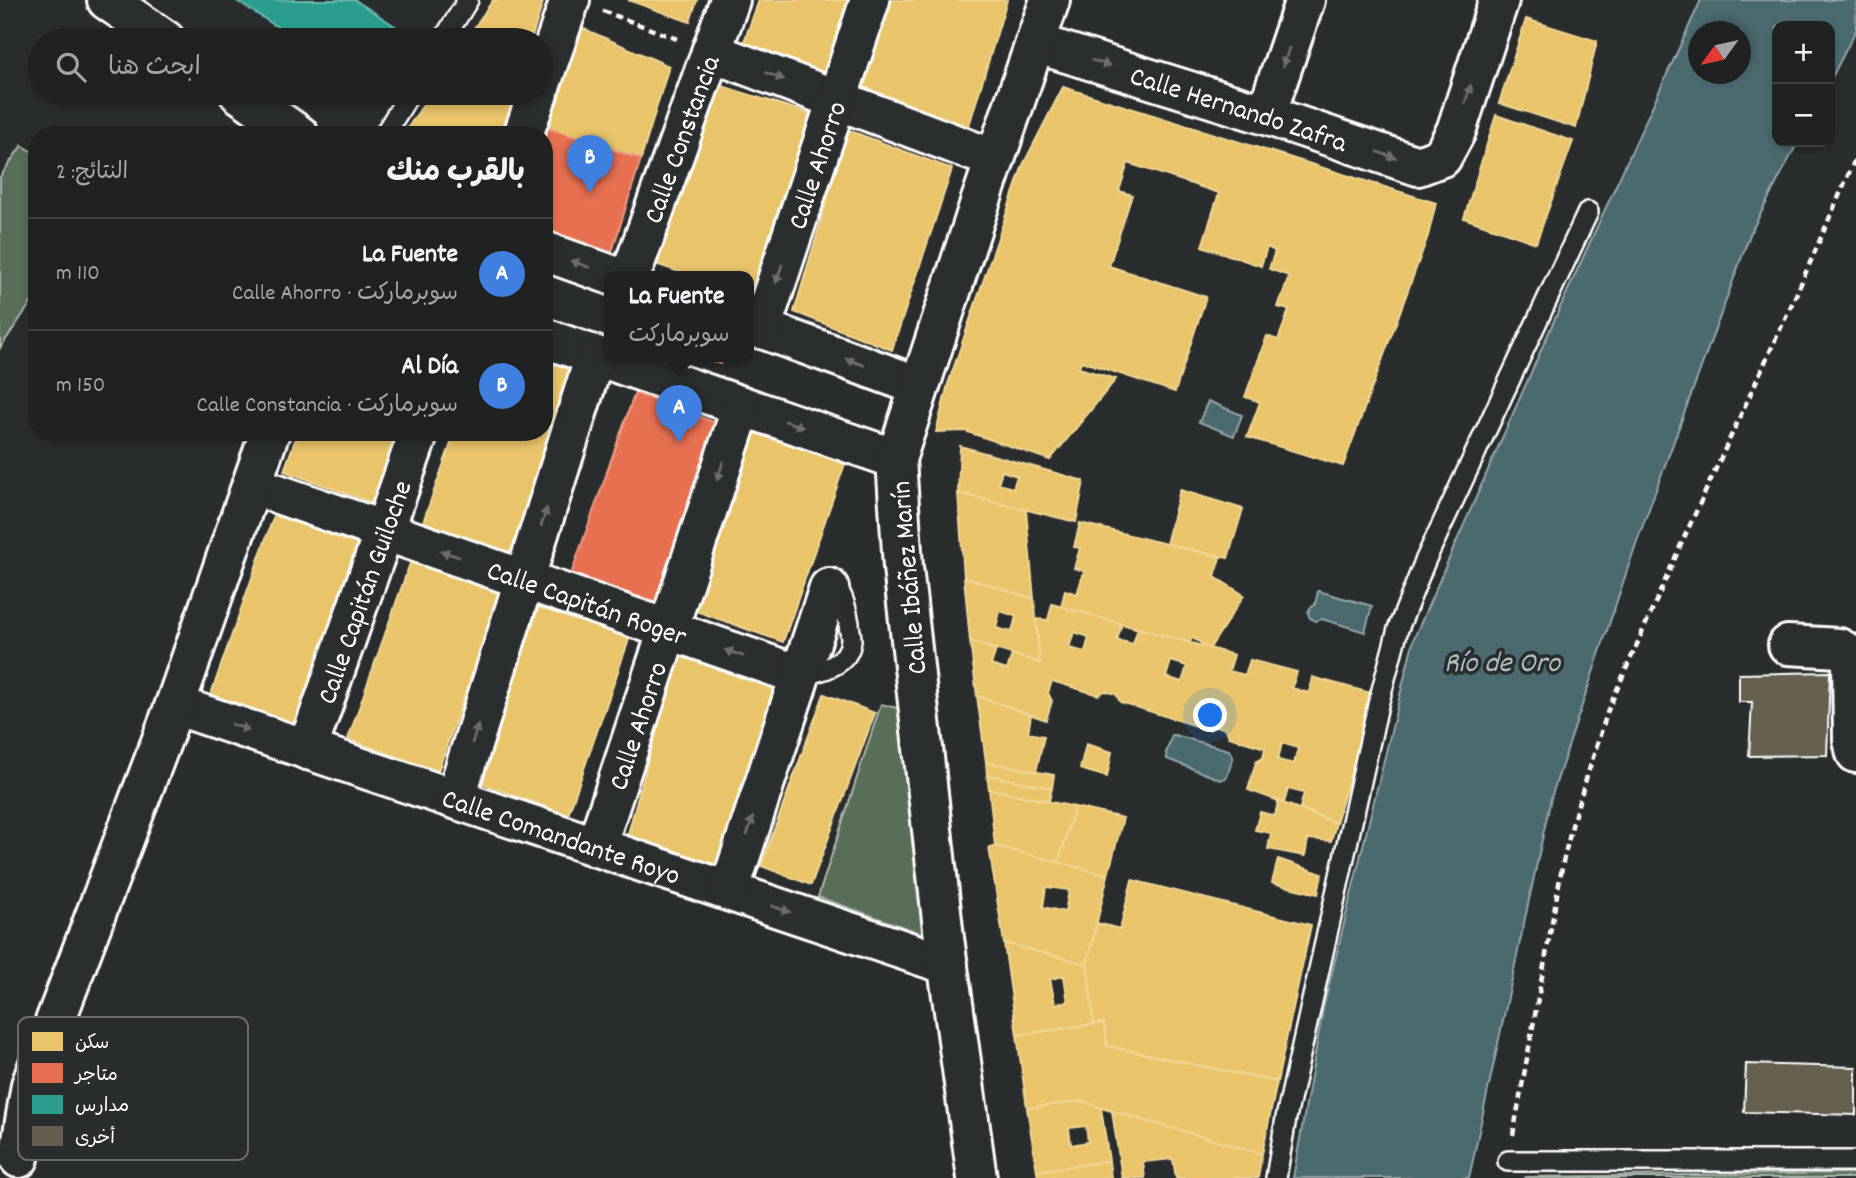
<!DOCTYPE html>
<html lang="ar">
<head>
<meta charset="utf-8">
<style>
	:root { --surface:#202222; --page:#2d2f2f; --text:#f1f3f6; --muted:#a2a4a5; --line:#3d3f40; --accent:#ff9aa2 }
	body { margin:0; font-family:Dekko,"Playpen Sans Arabic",sans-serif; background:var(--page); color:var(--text); direction:rtl }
	.controls { position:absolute; right:21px; top:21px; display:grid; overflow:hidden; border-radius:14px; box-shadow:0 4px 10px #0003 }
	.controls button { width:63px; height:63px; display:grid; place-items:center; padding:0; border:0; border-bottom:2px solid var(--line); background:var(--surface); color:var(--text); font:35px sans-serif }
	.compass { position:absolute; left:1688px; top:21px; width:63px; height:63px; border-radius:50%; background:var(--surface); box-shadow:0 4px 10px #0003; rotate:237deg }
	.you { position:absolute; left:1211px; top:716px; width:24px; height:24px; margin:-18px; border:5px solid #fff; border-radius:50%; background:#1a73e8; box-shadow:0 0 0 10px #1a73e833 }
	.badge { display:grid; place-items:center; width:46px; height:46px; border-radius:50%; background:var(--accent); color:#fff; font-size:23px; font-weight:700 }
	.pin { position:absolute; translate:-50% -58px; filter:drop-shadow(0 2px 4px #0008) }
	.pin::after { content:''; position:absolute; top:37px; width:24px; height:21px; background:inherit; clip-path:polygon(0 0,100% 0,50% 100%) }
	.popup { position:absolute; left:604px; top:271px; width:150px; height:91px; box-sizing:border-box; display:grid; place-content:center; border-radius:14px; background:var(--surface); filter:drop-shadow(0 2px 5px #0005); font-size:23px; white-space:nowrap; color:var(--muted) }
	.popup b { font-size:26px; color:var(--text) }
	.popup::after { content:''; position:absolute; left:50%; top:100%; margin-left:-14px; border:14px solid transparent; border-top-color:var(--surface) }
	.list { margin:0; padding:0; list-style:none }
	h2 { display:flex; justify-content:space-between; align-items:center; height:91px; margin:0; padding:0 28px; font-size:30px }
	h2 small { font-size:23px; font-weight:400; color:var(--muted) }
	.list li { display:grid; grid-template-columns:46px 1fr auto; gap:21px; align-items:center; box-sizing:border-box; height:112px; padding:0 28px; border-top:2px solid var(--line) }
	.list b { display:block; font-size:26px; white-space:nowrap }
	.list p { margin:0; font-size:23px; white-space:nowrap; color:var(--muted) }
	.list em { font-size:23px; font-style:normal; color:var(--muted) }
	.icon { flex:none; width:38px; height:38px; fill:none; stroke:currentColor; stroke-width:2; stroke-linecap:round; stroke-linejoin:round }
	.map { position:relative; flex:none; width:1856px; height:1178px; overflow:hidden; direction:ltr }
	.search { position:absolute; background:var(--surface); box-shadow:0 4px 10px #0003; left:28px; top:28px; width:525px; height:77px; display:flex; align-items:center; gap:18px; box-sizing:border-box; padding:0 24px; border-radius:38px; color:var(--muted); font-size:26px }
	.panel { position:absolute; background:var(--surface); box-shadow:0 4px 10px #0003; left:28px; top:126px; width:525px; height:315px; border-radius:28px; direction:rtl }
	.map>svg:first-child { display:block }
	.green { fill:#596e59; stroke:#acb6ac; stroke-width:2 }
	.water { fill:#4c6a6f; stroke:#94a6a9; stroke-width:2; fill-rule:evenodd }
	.homes { fill:#e9c46a; stroke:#f0d697; stroke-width:2; fill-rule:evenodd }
	.shops { fill:#e76f51; stroke:#ee9a85; stroke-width:2 }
	.schools { fill:#2a9d8f; stroke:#6abab1; stroke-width:2 }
	.building { fill:#655e4e; stroke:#fff; stroke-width:2 }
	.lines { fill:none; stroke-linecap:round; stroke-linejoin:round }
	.lane-casing { stroke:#fff; stroke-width:24 }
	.street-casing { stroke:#fff; stroke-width:44 }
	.path { stroke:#fff; stroke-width:4.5; stroke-dasharray:7 5; stroke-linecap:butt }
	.lane { stroke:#2a2d2e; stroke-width:19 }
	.street { stroke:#2a2d2e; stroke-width:38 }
	.oneway { fill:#6a6c6d }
	.labels { text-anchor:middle; stroke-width:7; stroke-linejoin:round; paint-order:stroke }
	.street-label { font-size:28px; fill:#fff; stroke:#2a2d2e }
	.water-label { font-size:30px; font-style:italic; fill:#aebcbe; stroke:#2a2d2e }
	.key { fill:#2a2d2e; stroke:#6a6c6d; stroke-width:2 }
	.key-label { font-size:19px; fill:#fff }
</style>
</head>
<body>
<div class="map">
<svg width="1856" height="1178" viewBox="0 0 1856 1178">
	<rect width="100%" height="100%" fill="#2a2d2e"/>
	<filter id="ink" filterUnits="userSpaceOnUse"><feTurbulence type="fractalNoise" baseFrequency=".0143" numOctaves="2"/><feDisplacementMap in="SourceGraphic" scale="14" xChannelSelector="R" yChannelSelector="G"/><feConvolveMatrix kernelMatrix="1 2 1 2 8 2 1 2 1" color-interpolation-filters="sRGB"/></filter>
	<g filter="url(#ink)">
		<g class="green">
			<path d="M22 145 37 155V294L0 348V177Z"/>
			<path d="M881 704 905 710 929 936 818 897Z"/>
			<path d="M1856 1173V1178H1525L1526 1177Z"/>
		</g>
		<g class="water">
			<path d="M1701 0H1856V30L1830 81V26H1777V142H1798L1751 232 1636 544 1551 798 1469 1178H1293L1323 1009 1414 638 1552 325ZM1699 32H1741V74H1699Z"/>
			<path d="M1208 401 1242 415 1234 436 1199 422Z"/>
			<path d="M1318 591 1372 606 1365 632 1322 619 1316 621 1310 618 1308 613 1310 608 1315 605Z"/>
			<path d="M1172 735H1175L1229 750 1233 757 1227 777 1221 780 1167 759 1166 753Z"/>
		</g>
		<g class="homes">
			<path d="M493 0H539L543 2 531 40H466Z"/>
			<path d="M628 0H697L690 22Z"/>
			<path d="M759 0H854L825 80 741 50Z"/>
			<path d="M888 0H1007L968 129 856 93Z"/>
			<path d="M1526 19 1597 41 1576 128 1499 103Z"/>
			<path d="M575 25 669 66 641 159 548 128Z"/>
			<path d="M703 80 814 115 749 304V277H694L644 260Z"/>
			<path d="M1063 87 1436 203 1428 236 1343 466 1247 437 1260 402 1245 397 1267 336 1278 340 1289 310 1278 307 1289 276 1269 269 1275 251 1267 247 1261 266 1202 246 1219 193 1128 163 1119 191 1132 195 1109 266 1206 297 1175 392 1081 361 1079 368 1116 379 1050 460 965 431 936 432 948 384 1023 165Z"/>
			<path d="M431 93H515L503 135H403Z"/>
			<path d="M1496 115 1573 141 1536 243 1464 218Z"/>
			<path d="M848 130 952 169 892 350 794 312Z"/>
			<path d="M544 356 579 368 513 555 423 522 455 432H544Z"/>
			<path d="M635 393 686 412 661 493 607 472Z"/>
			<path d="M758 424 848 455 783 642 693 610Z"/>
			<path d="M298 432H398L373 503 284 471Z"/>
			<path d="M960 446 1084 481 1076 522 958 493ZM1002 471 1017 476 1013 488 998 484Z"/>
			<path d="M1180 490 1243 509 1228 558 1166 544Z"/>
			<path d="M958 493 1026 510 1034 599 964 577Z"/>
			<path d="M277 507 366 539 301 726 211 694Z"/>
			<path d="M1080 523 1220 557 1215 577 1244 595 1210 648 1200 646 1201 643 1192 638 1189 643 1061 607 1065 590 1077 594 1084 571 1074 568 1080 548 1074 547Z"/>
			<path d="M414 552 503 584 438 771 348 739Z"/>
			<path d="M964 577 1034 599 1040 663 970 641ZM1000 611 1016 616 1012 632 996 628Z"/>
			<path d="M543 596 633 628 568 815 478 782Z"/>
			<path d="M1052 604 1122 624 1117 640 1133 644 1138 628 1234 655 1229 671 1245 675 1250 660 1297 672 1292 688 1309 693 1312 677 1374 694 1336 823 1300 808 1304 793 1288 789 1284 803 1248 790 1256 762 1263 758 1265 748 1229 737 1226 729 1216 726 1209 730 1120 702 1116 694 1105 691 1098 695 1052 681 1048 693 1052 701 1046 720 977 696 970 641 996 650 991 665 1007 670 1012 654 1040 663 1036 619 1048 620ZM1074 632 1089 637 1085 652 1069 648ZM1171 661 1187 666 1182 682 1166 677ZM1282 743 1298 748 1294 764 1278 760Z"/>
			<path d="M680 644 781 686 716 872 626 841Z"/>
			<path d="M824 694 875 713 811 885 761 866Z"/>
			<path d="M977 696 1031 715 1028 733 1044 736 1036 772 986 762Z"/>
			<path d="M1086 744 1112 752 1107 777 1080 769Z"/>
			<path d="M986 762 1054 775 1052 788 987 775Z"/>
			<path d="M987 775 1052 788 1049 801 989 789Z"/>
			<path d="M989 789 1075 807 1058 863 995 846Z"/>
			<path d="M1278 801 1336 823 1331 841 1308 839 1305 856 1268 849 1271 833 1255 830 1260 812 1275 816Z"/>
			<path d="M1075 807 1123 818 1108 875 1058 863Z"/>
			<path d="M995 846 1108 875 1087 964 1004 943 989 847ZM1046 887 1069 890 1065 912 1043 907Z"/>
			<path d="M1278 859 1322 874 1318 894 1272 883Z"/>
			<path d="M1132 880 1311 925 1277 1082 1107 1046 1104 1023 1094 1024 1087 964 1097 923 1120 929Z"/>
			<path d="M1004 943 1087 964 1094 1024 1017 1035ZM1064 976 1068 1002 1055 1004 1050 979Z"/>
			<path d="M1104 1023 1107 1046 1277 1082 1262 1154 1101 1108 1084 1101 1027 1108 1017 1035Z"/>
			<path d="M1084 1101 1101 1108 1109 1161 1037 1171 1027 1108ZM1086 1126 1088 1142 1071 1145 1069 1128Z"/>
			<path d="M1112 1111 1262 1154 1258 1178H1176L1173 1159 1143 1162 1145 1178H1122Z"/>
			<path d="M1109 1161 1111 1178H1038L1037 1171Z"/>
		</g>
		<g class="shops">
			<path d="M548 128 641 159 611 255 544 233V140Z"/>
			<path d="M706 357H723L720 364 706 359Z"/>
			<path d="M635 393 725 426 659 612 569 580Z"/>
		</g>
		<path class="schools" d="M235 0H355L401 30 394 40H298Z"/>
		<g class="building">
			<path d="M1830 672 1827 755 1749 756 1752 702H1739V674Z"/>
			<path d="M1746 1064 1856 1067V1115L1744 1112Z"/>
		</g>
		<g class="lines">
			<defs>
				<g id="lane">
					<path d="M443 40 468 0"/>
					<path d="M384 135 410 93"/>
					<path d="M799 675C820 672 849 666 851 640 851 635 849 628 849 623 847 611 845 602 839 591L829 588"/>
					<path d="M1508 1161H1856"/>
					<path d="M1276 1178 1286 1118 1378 705 1398 629 1425 561 1588 212"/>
				</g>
				<g id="street">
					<path d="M107 0 165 40"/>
					<path id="s1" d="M1035 43 1266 115 1418 166 1442 157 1456 131 1499 0"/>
					<path d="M711 52 994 159"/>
					<path d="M541 84 570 0"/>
					<path d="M239 93 299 135"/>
					<path d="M1266 115 1305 0"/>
					<path d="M523 135 538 93"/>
					<path d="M544 251 617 277"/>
					<path id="s2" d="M630 277 730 0"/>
					<path d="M749 324 919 386"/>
					<path id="s3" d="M761 329 870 0"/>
					<path d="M544 338 896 459"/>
					<path id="s4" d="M252 485 799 675"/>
					<path d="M1788 645 1839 648 1846 652 1852 661 1853 740 1856 753"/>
					<path id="s5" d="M175 705 948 965"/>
					<path id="s6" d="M307 750 419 432"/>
					<path d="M455 799 595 356"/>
					<path id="s7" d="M596 847 742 406"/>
					<path d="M729 891 829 588"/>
					<path d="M19 1158 31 1085 175 705 270 432"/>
					<path d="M977 1178 944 938 903 567 896 459 980 203 1050 0"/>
				</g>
			</defs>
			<use href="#lane" class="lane-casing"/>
			<use href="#street" class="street-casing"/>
			<g class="path">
				<path d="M603 11 677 39"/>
				<path d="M1513 1135 1563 862 1575 814 1608 710 1683 540 1796 295 1856 157"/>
			</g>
			<use href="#lane" class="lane"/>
			<use href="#street" class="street"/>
		</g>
		<defs><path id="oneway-solid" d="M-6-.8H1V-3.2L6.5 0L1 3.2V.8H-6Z" transform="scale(1.75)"/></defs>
		<g class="oneway">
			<use href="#oneway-solid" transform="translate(1286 57) rotate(109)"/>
			<use href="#oneway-solid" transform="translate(1101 63) rotate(17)"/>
			<use href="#oneway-solid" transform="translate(775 76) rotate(21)"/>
			<use href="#oneway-solid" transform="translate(1468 94) rotate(-72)"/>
			<use href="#oneway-solid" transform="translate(1387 155) rotate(19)"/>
			<use href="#oneway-solid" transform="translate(580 264) rotate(-160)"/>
			<use href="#oneway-solid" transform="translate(779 274) rotate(108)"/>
			<use href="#oneway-solid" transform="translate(855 362) rotate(-160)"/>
			<use href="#oneway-solid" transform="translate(794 424) rotate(19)"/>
			<use href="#oneway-solid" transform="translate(720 471) rotate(108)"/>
			<use href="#oneway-solid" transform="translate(544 517) rotate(-72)"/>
			<use href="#oneway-solid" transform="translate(450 554) rotate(-161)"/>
			<use href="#oneway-solid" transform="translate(734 653) rotate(-161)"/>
			<use href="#oneway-solid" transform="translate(240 727) rotate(19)"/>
			<use href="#oneway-solid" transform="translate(475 734) rotate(-72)"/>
			<use href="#oneway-solid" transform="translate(750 826) rotate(-72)"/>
			<use href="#oneway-solid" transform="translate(781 909) rotate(19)"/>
		</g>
	</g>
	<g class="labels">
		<g class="street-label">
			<text dy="10" stroke="none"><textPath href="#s1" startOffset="214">Calle Hernando Zafra</textPath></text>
			<text dy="10" stroke="none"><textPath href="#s2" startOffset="147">Calle Constancia</textPath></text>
			<text dy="10" stroke="none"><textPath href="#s3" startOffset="173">Calle Ahorro</textPath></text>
			<text transform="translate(907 578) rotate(-95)" y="10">Calle Ibáñez Marín</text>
			<text dy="10" stroke="none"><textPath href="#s6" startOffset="168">Calle Capitán Guiloche</textPath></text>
			<text dy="10" stroke="none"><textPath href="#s4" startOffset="355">Calle Capitán Roger</textPath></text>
			<text dy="10" stroke="none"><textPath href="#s7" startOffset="128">Calle Ahorro</textPath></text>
			<text dy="10" stroke="none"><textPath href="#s5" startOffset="408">Calle Comandante Royo</textPath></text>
		</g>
		<g class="water-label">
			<text x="1502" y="671">Río de Oro</text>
		</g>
	</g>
	<rect x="18" y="1017" width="230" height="143" rx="10" class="key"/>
	<rect x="32" y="1032" width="31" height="19" fill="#e9c46a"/>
	<rect x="32" y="1063" width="31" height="20" fill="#e76f51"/>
	<rect x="32" y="1095" width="31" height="19" fill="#2a9d8f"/>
	<rect x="32" y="1126" width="31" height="20" fill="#655e4e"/>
	<g class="key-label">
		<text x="75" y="1048">سكن</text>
		<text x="75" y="1080">متاجر</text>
		<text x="75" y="1111">مدارس</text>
		<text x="75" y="1143">أخرى</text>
	</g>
</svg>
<div class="controls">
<button>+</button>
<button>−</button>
</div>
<svg class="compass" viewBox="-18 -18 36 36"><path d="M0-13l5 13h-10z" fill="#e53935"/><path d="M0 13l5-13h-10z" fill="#a2a4a5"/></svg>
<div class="you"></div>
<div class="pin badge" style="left:679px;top:443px;background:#3f7fe0">A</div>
<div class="popup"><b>La Fuente</b>سوبرماركت</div>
<div class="pin badge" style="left:590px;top:193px;background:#3f7fe0">B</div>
<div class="search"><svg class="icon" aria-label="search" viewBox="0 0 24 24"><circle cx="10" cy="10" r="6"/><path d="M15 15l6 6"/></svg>ابحث هنا</div>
<section class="panel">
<h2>بالقرب منك<small>النتائج: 2</small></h2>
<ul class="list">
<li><span class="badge" style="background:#3f7fe0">A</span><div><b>La Fuente</b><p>سوبرماركت · Calle Ahorro</p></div><em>110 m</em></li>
<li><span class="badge" style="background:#3f7fe0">B</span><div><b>Al Día</b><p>سوبرماركت · Calle Constancia</p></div><em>150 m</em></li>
</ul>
</section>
</div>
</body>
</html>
